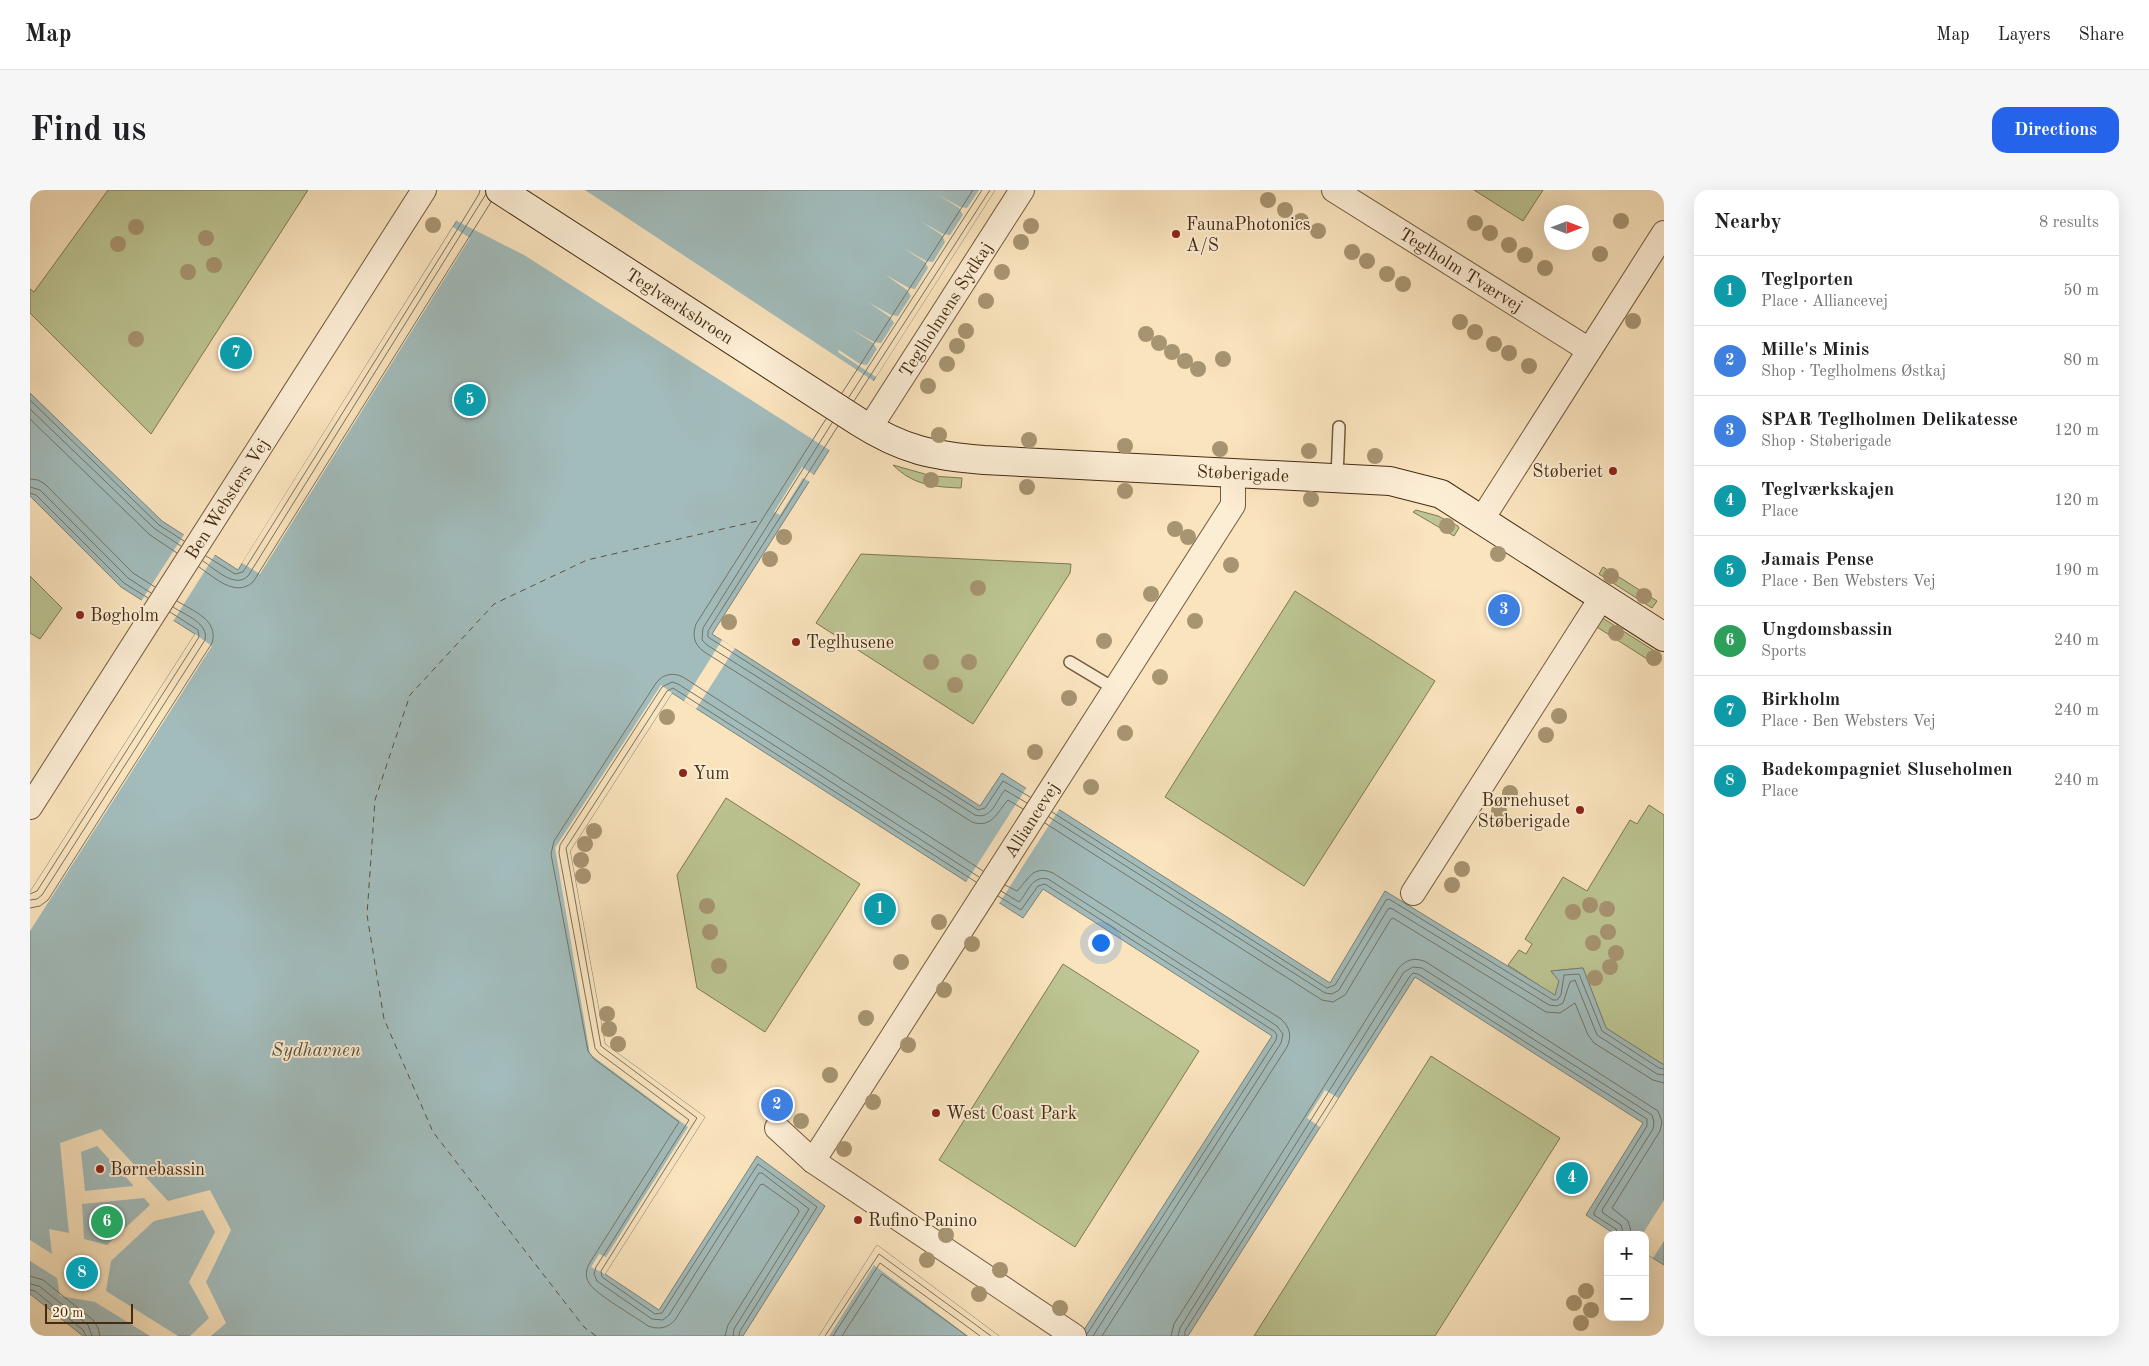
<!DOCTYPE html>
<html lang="en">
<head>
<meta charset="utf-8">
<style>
	:root { --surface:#fff; --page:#f6f6f6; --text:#202124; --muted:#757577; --line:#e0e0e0; --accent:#2563eb }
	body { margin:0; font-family:"Old Standard TT",serif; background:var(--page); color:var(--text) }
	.controls { position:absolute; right:15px; bottom:15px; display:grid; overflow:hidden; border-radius:10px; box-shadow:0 5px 20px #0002 }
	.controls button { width:45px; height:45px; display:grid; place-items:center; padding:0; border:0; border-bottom:1px solid var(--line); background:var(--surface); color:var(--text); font:25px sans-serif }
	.compass { position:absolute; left:1514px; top:15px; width:45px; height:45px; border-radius:50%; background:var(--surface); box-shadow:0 5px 20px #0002; rotate:90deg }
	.scale { position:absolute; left:15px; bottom:12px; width:88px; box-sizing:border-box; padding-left:5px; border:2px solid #452c11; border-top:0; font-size:14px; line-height:18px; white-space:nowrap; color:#452c11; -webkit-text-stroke:4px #fcedd5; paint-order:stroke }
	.you { position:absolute; left:1070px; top:752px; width:18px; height:18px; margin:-12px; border:4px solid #fff; border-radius:50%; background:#1a73e8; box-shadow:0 0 0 8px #1a73e833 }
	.badge { display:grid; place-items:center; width:32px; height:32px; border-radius:50%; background:var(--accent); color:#fff; font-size:16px; font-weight:700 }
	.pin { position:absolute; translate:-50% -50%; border:2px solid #fff; box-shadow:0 1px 5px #0006 }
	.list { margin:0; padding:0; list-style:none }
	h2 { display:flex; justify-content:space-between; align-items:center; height:65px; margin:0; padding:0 20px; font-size:21px }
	h2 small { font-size:16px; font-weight:400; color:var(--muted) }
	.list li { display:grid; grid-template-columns:32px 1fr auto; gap:15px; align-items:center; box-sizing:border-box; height:70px; padding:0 20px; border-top:1px solid var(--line) }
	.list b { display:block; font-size:19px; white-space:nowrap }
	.list p { margin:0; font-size:16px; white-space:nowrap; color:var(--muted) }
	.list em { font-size:16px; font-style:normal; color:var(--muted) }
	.map { position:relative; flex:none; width:1634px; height:1146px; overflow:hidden; border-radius:15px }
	header { display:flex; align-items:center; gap:30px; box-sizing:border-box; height:70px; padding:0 25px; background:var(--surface); border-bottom:1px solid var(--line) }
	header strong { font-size:24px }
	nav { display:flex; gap:28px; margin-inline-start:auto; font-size:18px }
	.intro { display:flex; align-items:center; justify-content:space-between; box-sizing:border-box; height:120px; padding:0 30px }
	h1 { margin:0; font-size:35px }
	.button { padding:12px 22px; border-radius:15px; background:var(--accent); color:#fff; font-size:18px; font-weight:700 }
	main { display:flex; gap:30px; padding:0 30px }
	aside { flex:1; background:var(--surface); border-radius:15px; box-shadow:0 5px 20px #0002 }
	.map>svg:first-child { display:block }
	.green { fill:#bcc593; stroke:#807852 }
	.water { fill:#a2bcbc; stroke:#7d8278 }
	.pier { fill:#fae4be; fill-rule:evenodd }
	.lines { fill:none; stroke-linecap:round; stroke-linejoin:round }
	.shore { stroke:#747466; stroke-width:1 }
	.ferry { stroke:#5c503c; stroke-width:1; stroke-dasharray:6 5; stroke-linecap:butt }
	.lane-casing { stroke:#725a3c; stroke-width:14 }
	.street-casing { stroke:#725a3c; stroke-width:26 }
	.secondary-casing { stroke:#452c11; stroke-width:30 }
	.lane { stroke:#fcedd5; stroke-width:11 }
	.street { stroke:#fcedd5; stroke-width:24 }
	.secondary { stroke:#fcedd5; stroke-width:28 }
	.tree { fill:#a79471 }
	.poi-dot { fill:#8f2418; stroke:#fcedd5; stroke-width:2 }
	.labels { text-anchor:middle; stroke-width:4; stroke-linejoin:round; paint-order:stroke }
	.poi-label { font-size:18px; fill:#452c11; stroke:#fcedd5; text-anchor:start }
	.street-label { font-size:18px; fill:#452c11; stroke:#fcedd5 }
	.water-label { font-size:19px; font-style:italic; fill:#5c503c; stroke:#fcedd5 }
</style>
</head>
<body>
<header>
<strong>Map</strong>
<nav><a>Map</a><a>Layers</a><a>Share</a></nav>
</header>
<div class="intro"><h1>Find us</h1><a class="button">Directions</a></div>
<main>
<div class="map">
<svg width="1634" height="1146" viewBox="0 0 1634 1146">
	<rect width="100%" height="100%" fill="#fae4be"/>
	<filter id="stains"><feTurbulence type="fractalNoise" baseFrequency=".004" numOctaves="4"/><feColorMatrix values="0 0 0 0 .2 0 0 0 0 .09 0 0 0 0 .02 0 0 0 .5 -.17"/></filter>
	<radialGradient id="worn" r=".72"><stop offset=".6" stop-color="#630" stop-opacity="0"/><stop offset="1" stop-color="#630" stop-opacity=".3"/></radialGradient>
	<g class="green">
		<path d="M78 0H278L121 244 0 123V99L4 102Z"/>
		<path d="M1444 0H1513L1493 31Z"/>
		<path d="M863 275 902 286 932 288 931 298C904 297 883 295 863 275Z"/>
		<path d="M1386 320 1408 326 1428 336 1429 338 1424 346 1383 322Z"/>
		<path d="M831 364 1041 374 1040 383 943 534 786 433Z"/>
		<path d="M1573 377 1627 411 1622 418 1569 384Z"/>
		<path d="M0 386 32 418 10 449 0 443Z"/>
		<path d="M1265 401 1405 491 1274 696 1135 607Z"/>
		<path d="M1571 427 1631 465 1625 474 1559 432Z"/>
		<path d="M696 608 830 694 735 842 667 798 647 685Z"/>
		<path d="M1619 615 1634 625V875L1576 838 1553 778 1521 781 1529 791 1525 806 1478 775 1489 760 1496 764 1502 754 1495 749 1533 687 1557 701 1600 630 1607 634Z"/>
		<path d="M1033 774 1169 861 1045 1057 909 970Z"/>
		<path d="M1401 866 1530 948 1405 1146H1224Z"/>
	</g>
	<g class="water">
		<path d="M446 0H965L682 444 950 616 972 583 1300 793 1355 701 1525 805 1529 791 1521 781 1553 778 1576 838 1634 875V1075L1615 1063V1045H1586L1556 1025 1613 933 1385 787 1158 1146H1050L1242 846 1013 699 993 728 642 503 540 661 575 854 675 927 575 1084 629 1120 727 966 795 1016 713 1146H53L0 1104V702L165 444 91 397 0 306V203L132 331 208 380Z"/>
		<path d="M847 1055 969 1146H789Z"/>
	</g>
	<g class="pier">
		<path d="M443 0H555L845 192 801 261 494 65 425 30Z"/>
		<path d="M949 0H965L846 187 808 162 809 160 830 174 837 175 847 159 843 153 821 139 844 152 851 153 864 133 860 127 838 112 861 125 868 126 881 106 877 100 856 85 879 98 885 99 898 78 895 72 873 58 896 71 903 72 915 52 912 45 890 31 913 44 920 45 933 25 929 18 907 4 930 17 937 18Z"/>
		<path d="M423 37 440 48 230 384 212 373Z"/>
		<path d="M772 277 784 285 780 292 773 288 750 325 744 322Z"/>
		<path d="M155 343 186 363 142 433 110 413Z"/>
		<path d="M165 444 182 456 0 741V702Z"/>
		<path d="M692 450 705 458 666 519 654 511Z"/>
		<path d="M631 495 642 503 540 661 575 854 675 927 575 1084 561 1077 569 1064 576 1067 658 937 560 864 525 658Z"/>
		<path d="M997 597 1030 618 968 715 935 694Z"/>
		<path d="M1295 900 1308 908 1290 937 1277 928Z"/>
		<path d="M71 939 138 1011 180 1000 201 1040 176 1092 196 1133 181 1146H160L179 1128 159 1092 185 1042 173 1020 124 1031 81 1071 76 1101 148 1146H120L65 1112 30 1106 27 1088 0 1071V1050L22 1064 19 1039 39 1043 30 953ZM67 956 103 995V996L55 1001 51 962ZM114 1008 120 1015 77 1055 54 1049 52 1014Z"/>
		<path d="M1634 1010V1051L1623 1068 1615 1063V1045H1612Z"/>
		<path d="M847 1055 969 1146H938L844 1075 799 1146H789Z"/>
	</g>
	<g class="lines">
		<g class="shore">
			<path d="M812 203 943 0"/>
			<path d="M819 207 952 0"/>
			<path d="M0 210 129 335 154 351"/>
			<path d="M824 211 960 0"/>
			<path d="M0 219 125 339 151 356"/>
			<path d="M0 229 120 345 147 363"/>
			<path d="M796 229 666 434C662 445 664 454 673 461L942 632C962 639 967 622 978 610L993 619"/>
			<path d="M802 233 673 438 672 450 677 455 945 625C962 630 966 610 975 600L997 613"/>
			<path d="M808 236 678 441V447L948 620 955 618 973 591 1000 607"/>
			<path d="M0 289 8 290 15 294 103 383 125 397"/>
			<path d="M0 297 10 300 98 388 121 403"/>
			<path d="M0 303 6 305 94 393 118 408"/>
			<path d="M176 366 205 384 213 382 427 40 449 4 450 0"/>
			<path d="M173 371C185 379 205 399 218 386L456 4"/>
			<path d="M169 377C184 387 205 408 223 392L461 12"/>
			<path d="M1022 622 1297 798 1305 795 1356 710 1359 709 1523 810H1527L1531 805 1534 785 1549 784 1572 841 1629 878 1634 879"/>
			<path d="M1019 627 1295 803 1302 804 1309 800 1358 719 1361 718 1519 815 1527 816 1533 813 1540 792 1545 790 1567 845 1627 884 1634 885"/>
			<path d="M1015 633 1292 810 1303 812 1315 805 1361 729 1363 728 1516 822 1530 823 1545 813 1558 845 1564 853 1623 890 1634 893"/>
			<path d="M975 695 987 701C998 690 1003 674 1023 683L1251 829C1260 837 1262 846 1257 857L1072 1146"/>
			<path d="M971 701 989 712C998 702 1002 685 1018 689L1247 836 1253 844 1251 853 1063 1146"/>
			<path d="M0 704 7 701 169 447 168 440 140 422"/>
			<path d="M968 706 991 720 1008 696 1015 694 1244 841 1247 845 1246 850 1057 1144"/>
			<path d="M0 710 7 709 12 705 175 450C179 433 155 425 143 417"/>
			<path d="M0 718 10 716 18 710 182 453C189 430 163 421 147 411"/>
			<path d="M0 1086 13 1090 63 1130 68 1138 70 1146"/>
			<path d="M0 1094 9 1096 58 1135 62 1146"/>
			<path d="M0 1100 5 1101 53 1140 56 1146"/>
			<path d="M695 1146 698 1135 769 1022 768 1019 733 994 730 995 645 1130C638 1138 629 1140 618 1136 606 1127 565 1104 559 1093 555 1087 556 1080 559 1074L649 932 564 869 558 861 521 664 524 651 626 493C633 484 643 482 653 487L953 681"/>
			<path d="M703 1146 704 1139 779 1019 732 983H729L639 1125 633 1130 622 1129 567 1091 564 1084 566 1077 659 930 569 863 565 858 529 663 530 655 632 497 642 492 648 494 683 516 949 687"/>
			<path d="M709 1146 710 1141 787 1017 728 974 632 1123 625 1124 572 1087 571 1081 667 928 571 856 536 658 637 501 643 498 946 692"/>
			<path d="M795 1146 849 1064 961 1146"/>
			<path d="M803 1146 850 1073 950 1146"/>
			<path d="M812 1146 852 1084 937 1146"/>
			<path d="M1141 1146 1144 1134 1368 779C1376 769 1385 767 1396 772L1628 921 1632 932 1630 941 1582 1018 1598 1031 1602 1045"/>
			<path d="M1148 1146 1150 1138 1374 782 1383 777 1392 778 1622 925 1624 932 1623 939 1572 1020 1573 1023 1591 1035 1594 1045"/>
			<path d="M1155 1146V1141L1380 786 1383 783 1388 784 1617 929V936L1564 1022V1025L1586 1039 1588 1045"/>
		</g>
		<path class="ferry" d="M566 1146 554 1137 403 942 354 829 337 725 345 610 380 505 464 414 557 370 732 330"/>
		<defs>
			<g id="lane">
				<path d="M1307 288 1309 237"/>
				<path d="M1040 472 1085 499"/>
			</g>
			<g id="street">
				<path id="s1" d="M1304 0 1559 160"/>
				<path id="s2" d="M839 239 992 0"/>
				<path d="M1452 329 1634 43"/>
				<path id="s3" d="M0 617 394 0"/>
				<path d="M1383 703 1572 407"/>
				<path d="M747 938 783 971 1044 1146"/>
				<path id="s4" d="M783 971 1203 315V283"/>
			</g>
			<g id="secondary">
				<path id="s5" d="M470 0 829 232C873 260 903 266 954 270L1360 291 1411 304 1634 447"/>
			</g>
		</defs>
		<use href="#lane" class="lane-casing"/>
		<use href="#street" class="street-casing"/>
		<use href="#secondary" class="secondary-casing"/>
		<use href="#lane" class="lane"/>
		<use href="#street" class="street"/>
		<use href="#secondary" class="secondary"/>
	</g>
	<g class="tree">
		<circle cx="1238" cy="10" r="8"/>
		<circle cx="1255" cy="20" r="8"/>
		<circle cx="1271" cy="31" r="8"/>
		<circle cx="1591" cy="31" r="8"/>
		<circle cx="1445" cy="33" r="8"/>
		<circle cx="403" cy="35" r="8"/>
		<circle cx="1001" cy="36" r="8"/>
		<circle cx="106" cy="37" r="8"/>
		<circle cx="1288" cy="41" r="8"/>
		<circle cx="1460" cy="43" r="8"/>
		<circle cx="176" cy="48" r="8"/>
		<circle cx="991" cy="52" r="8"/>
		<circle cx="88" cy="54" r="8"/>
		<circle cx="1479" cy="55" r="8"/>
		<circle cx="1322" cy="62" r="8"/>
		<circle cx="1570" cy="64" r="8"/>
		<circle cx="1495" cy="65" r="8"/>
		<circle cx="1337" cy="71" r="8"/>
		<circle cx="184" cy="75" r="8"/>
		<circle cx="1515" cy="78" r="8"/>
		<circle cx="158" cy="82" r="8"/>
		<circle cx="972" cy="82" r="8"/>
		<circle cx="1357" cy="84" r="8"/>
		<circle cx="1373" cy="94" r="8"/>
		<circle cx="956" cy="111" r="8"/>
		<circle cx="1603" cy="131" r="8"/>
		<circle cx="1430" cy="132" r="8"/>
		<circle cx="936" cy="141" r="8"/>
		<circle cx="1445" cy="142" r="8"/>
		<circle cx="1116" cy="144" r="8"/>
		<circle cx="106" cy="149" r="8"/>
		<circle cx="1129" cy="153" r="8"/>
		<circle cx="1464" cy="154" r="8"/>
		<circle cx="927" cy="156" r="8"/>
		<circle cx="1142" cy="162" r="8"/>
		<circle cx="1479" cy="163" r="8"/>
		<circle cx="1193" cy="169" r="8"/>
		<circle cx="1155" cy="171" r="8"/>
		<circle cx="917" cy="174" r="8"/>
		<circle cx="1499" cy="176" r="8"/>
		<circle cx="1168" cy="179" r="8"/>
		<circle cx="898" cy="196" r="8"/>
		<circle cx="909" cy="245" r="8"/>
		<circle cx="999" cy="250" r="8"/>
		<circle cx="1095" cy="256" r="8"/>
		<circle cx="1190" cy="259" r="8"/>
		<circle cx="1279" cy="261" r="8"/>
		<circle cx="1345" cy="266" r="8"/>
		<circle cx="901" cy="290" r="8"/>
		<circle cx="997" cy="297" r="8"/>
		<circle cx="1095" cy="301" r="8"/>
		<circle cx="1281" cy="309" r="8"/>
		<circle cx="1417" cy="336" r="8"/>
		<circle cx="1145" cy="339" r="8"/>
		<circle cx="754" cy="347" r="8"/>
		<circle cx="1158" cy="347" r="8"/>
		<circle cx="1468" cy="364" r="8"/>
		<circle cx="740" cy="369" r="8"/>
		<circle cx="1201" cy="375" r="8"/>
		<circle cx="1581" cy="386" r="8"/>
		<circle cx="948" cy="398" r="8"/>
		<circle cx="1121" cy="404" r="8"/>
		<circle cx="1614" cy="406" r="8"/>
		<circle cx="1165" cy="431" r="8"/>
		<circle cx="699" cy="432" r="8"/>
		<circle cx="1586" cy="443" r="8"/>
		<circle cx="1074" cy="451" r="8"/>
		<circle cx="1624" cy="468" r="8"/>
		<circle cx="901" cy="472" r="8"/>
		<circle cx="939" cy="472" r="8"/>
		<circle cx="1130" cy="487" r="8"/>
		<circle cx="925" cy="495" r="8"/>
		<circle cx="1039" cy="508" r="8"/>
		<circle cx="1529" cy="526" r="8"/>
		<circle cx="637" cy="527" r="8"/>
		<circle cx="1095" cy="543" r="8"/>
		<circle cx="1516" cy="545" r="8"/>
		<circle cx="1005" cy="562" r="8"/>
		<circle cx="1061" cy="597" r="8"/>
		<circle cx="1480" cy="603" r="8"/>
		<circle cx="1469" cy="621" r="8"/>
		<circle cx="564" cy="641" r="8"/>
		<circle cx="555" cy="654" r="8"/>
		<circle cx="551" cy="670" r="8"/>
		<circle cx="1432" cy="679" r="8"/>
		<circle cx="553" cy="686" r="8"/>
		<circle cx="1422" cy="695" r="8"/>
		<circle cx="1560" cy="715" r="8"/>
		<circle cx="677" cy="716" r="8"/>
		<circle cx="1577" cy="719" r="8"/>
		<circle cx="1543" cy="722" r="8"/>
		<circle cx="909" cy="732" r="8"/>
		<circle cx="680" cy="742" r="8"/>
		<circle cx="1578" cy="742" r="8"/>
		<circle cx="1563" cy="753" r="8"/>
		<circle cx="942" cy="754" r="8"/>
		<circle cx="1586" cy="763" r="8"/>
		<circle cx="871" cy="772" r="8"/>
		<circle cx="689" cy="776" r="8"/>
		<circle cx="1580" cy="777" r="8"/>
		<circle cx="1565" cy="788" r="8"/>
		<circle cx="914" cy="800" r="8"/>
		<circle cx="577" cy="824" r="8"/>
		<circle cx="836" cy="828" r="8"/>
		<circle cx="579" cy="839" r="8"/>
		<circle cx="588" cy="854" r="8"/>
		<circle cx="878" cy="855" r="8"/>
		<circle cx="800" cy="885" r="8"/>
		<circle cx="843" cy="912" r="8"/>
		<circle cx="771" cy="931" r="8"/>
		<circle cx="814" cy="959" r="8"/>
		<circle cx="916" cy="1045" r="8"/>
		<circle cx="897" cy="1070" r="8"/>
		<circle cx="970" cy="1080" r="8"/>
		<circle cx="1556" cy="1101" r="8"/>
		<circle cx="949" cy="1104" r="8"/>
		<circle cx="1544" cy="1113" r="8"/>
		<circle cx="1030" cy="1118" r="8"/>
		<circle cx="1561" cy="1120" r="8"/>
		<circle cx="1551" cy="1133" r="8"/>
	</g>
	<g class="poi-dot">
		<circle cx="1146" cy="44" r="5"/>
		<circle cx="1583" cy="281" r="5"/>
		<circle cx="50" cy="425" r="5"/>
		<circle cx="766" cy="452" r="5"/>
		<circle cx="653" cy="583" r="5"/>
		<circle cx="1550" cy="620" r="5"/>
		<circle cx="906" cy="923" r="5"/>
		<circle cx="70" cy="979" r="5"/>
		<circle cx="828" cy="1030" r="5"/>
	</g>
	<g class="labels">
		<g class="poi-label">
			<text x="1156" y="40">FaunaPhotonics<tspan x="1156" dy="21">A/S</tspan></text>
			<text x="1573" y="287" text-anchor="end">Støberiet</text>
			<text x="60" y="431">Bøgholm</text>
			<text x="776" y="458">Teglhusene</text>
			<text x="663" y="589">Yum</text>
			<text x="1540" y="616" text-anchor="end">Børnehuset<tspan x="1540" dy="21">Støberigade</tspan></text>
			<text x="916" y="929">West Coast Park</text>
			<text x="80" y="985">Børnebassin</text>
			<text x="838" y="1036">Rufino Panino</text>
		</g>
		<g class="street-label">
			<text dy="6" stroke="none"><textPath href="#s1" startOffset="150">Teglholm Tværvej</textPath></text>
			<text dy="6" stroke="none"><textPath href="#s5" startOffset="214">Teglværksbroen</textPath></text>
			<text dy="6" stroke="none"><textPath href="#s2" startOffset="142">Teglholmens Sydkaj</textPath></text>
			<text dy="6" stroke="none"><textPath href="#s5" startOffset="819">Støberigade</textPath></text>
			<text dy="6" stroke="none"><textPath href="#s3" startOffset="366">Ben Websters Vej</textPath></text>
			<text dy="6" stroke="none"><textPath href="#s4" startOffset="405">Alliancevej</textPath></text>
		</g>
		<g class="water-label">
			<text x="286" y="866">Sydhavnen</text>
		</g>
	</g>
	<rect width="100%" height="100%" filter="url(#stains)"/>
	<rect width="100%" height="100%" fill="url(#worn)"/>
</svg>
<div class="controls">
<button>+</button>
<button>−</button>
</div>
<svg class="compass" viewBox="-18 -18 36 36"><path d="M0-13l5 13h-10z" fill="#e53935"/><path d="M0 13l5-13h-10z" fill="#757577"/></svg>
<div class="scale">20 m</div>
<div class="you"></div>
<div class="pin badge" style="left:850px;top:719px;background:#0f9aa8">1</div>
<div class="pin badge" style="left:747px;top:915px;background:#3f7fe0">2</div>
<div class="pin badge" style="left:1474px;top:420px;background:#3f7fe0">3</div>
<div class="pin badge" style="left:1542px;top:988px;background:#0f9aa8">4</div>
<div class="pin badge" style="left:440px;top:210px;background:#0f9aa8">5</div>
<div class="pin badge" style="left:77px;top:1032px;background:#2e9e5b">6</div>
<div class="pin badge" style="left:206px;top:163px;background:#0f9aa8">7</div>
<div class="pin badge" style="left:52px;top:1083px;background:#0f9aa8">8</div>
</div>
<aside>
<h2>Nearby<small>8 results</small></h2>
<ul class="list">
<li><span class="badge" style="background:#0f9aa8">1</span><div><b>Teglporten</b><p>Place · Alliancevej</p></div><em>50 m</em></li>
<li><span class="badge" style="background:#3f7fe0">2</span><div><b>Mille's Minis</b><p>Shop · Teglholmens Østkaj</p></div><em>80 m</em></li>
<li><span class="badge" style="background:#3f7fe0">3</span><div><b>SPAR Teglholmen Delikatesse</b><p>Shop · Støberigade</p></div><em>120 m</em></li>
<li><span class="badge" style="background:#0f9aa8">4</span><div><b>Teglværkskajen</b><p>Place</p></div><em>120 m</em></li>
<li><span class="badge" style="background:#0f9aa8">5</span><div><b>Jamais Pense</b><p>Place · Ben Websters Vej</p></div><em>190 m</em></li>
<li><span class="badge" style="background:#2e9e5b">6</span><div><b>Ungdomsbassin</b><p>Sports</p></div><em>240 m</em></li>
<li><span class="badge" style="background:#0f9aa8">7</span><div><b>Birkholm</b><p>Place · Ben Websters Vej</p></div><em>240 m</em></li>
<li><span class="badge" style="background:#0f9aa8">8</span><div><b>Badekompagniet Sluseholmen</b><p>Place</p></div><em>240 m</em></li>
</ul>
</aside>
</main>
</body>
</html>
